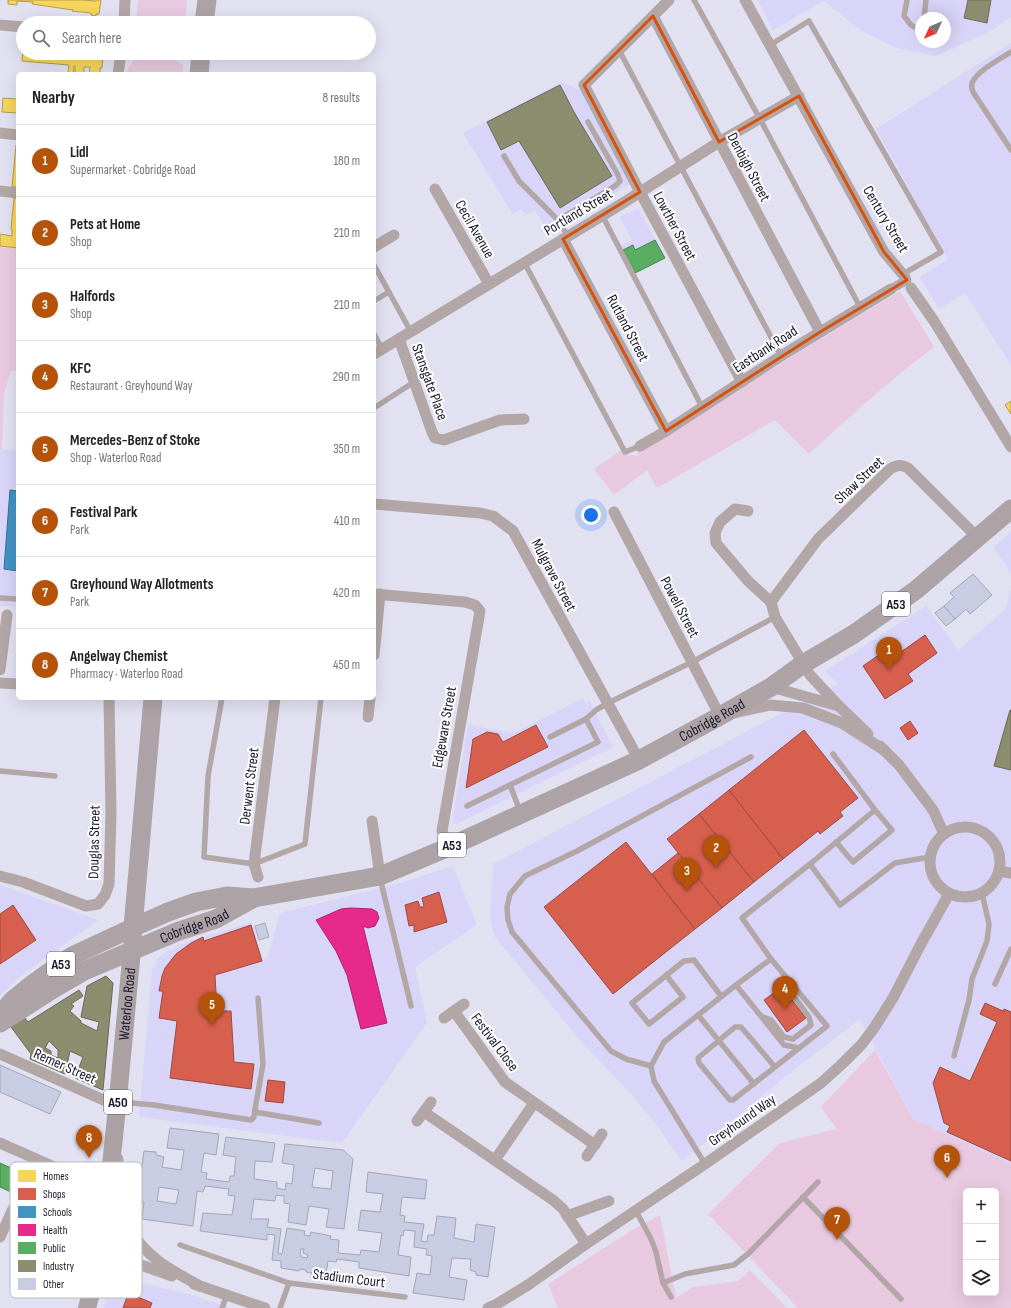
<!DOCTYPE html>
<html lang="en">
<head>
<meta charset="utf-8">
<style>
	:root { --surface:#fff; --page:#f2f2f2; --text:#222; --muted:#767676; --line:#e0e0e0; --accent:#b45309 }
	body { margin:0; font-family:"Sofia Sans Condensed",sans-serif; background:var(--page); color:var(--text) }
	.controls { position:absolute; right:12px; bottom:12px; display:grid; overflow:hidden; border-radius:6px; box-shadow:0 4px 16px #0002 }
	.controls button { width:36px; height:36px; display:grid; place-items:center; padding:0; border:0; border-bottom:1px solid var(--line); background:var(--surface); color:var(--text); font:20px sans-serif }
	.compass { position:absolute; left:915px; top:12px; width:36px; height:36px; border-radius:50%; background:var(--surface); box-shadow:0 4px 16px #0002; rotate:226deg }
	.you { position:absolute; left:591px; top:515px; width:14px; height:14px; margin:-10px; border:3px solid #fff; border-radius:50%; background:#1a73e8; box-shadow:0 0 0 6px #1a73e833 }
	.badge { display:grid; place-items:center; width:26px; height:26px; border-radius:50%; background:var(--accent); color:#fff; font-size:13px; font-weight:700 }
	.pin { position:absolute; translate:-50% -33px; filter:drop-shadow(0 1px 2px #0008) }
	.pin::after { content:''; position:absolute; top:21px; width:14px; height:12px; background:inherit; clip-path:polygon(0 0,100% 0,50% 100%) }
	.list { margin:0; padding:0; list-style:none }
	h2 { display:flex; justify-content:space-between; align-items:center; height:52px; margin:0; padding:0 16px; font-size:17px }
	h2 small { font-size:13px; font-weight:400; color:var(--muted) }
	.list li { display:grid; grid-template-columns:26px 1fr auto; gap:12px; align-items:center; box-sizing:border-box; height:72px; padding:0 16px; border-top:1px solid var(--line) }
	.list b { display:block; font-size:15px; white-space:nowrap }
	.list p { margin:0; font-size:13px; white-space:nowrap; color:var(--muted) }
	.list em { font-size:13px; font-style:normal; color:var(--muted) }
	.icon { flex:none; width:22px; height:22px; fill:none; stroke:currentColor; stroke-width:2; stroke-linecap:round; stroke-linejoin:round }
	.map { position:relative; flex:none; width:1011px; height:1308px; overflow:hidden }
	.search { position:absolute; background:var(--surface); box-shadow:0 4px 16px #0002; left:16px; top:16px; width:360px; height:44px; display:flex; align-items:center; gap:10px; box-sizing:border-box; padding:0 14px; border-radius:22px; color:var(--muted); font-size:15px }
	.panel { position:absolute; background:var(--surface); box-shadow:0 4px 16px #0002; left:16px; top:72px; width:360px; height:628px; border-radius:6px }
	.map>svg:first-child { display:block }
	.built { fill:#d8d5f8; fill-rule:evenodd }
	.green { fill:#e9c9df; fill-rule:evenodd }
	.homes { fill:#f6d55c; stroke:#b49c4d }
	.shops { fill:#d6604d; stroke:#9e4a43 }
	.schools { fill:#4393c3; stroke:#376e95 }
	.health { fill:#e7298a; stroke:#aa246e }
	.public { fill:#5aae61; stroke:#478151 }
	.industry { fill:#8c8c6e; stroke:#6a695a; fill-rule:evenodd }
	.building { fill:#c8cde4; stroke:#a3a6b6; fill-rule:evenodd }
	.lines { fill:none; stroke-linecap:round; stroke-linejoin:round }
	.service { stroke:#b2a6a6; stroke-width:5.5 }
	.pedestrian { stroke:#b2a6a6; stroke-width:9 }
	.minor { stroke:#b2a6a6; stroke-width:11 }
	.primary { stroke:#aba0a2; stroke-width:18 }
	.trunk { stroke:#ada3a6; stroke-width:19 }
	.marked { fill:none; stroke:#d4520f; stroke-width:3; stroke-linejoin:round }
	.labels { text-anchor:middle; stroke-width:4; stroke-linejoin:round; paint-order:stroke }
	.shield { fill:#fff; stroke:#5f5d6b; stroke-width:1 }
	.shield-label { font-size:14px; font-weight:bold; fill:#1b182b }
	.street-label { font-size:15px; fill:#1b182b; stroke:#fff }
	.key { fill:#fff; stroke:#bbbabf; stroke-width:1 }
	.key-label { font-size:11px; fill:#1b182b }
</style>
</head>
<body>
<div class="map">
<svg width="1011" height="1308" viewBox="0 0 1011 1308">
	<rect width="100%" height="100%" fill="#e2e1f2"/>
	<g class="built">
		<path d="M758 0H1011V17L991 31 936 56 896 48 860 30 824 1 773 30ZM921 18H945V42H921Z"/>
		<path d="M1011 43V365L965 293 939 309 920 277 948 259 876 129Z"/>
		<path d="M562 82 582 91 630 184 549 235 535 210 526 215 521 209 513 214 463 133Z"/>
		<path d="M638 208 665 258 635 273 620 246 632 240 620 217Z"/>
		<path d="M0 449 18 450V607L0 606Z"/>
		<path d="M1011 532V573L993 547Z"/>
		<path d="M1011 589V1164L913 1119 860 1019 795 1069 682 1161 654 1122 631 1094 584 1045 495 937 490 918 493 864 838 684 825 671 926 606 958 650 1005 610Z"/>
		<path d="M583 698 585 703 590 701 613 747 457 824 452 823 468 725 514 733Z"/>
		<path d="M453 866 477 925 415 967 427 1023 342 1143 139 1117 152 970 158 958 167 951 188 942 252 922 263 960 267 959 280 913 397 884Z"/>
		<path d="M0 885 98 920 21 976 0 996Z"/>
		<path d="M129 1280 195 1296 230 1308H104L108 1293 124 1288Z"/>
	</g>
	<g class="green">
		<path d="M138 0H187L185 23H136Z"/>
		<path d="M148 53 167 55 183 65 182 74H125L135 58Z"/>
		<path d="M0 247 18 249V371H11L4 394 2 449H0Z"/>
		<path d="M900 291 934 347C889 381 850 416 809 454L775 420 657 488 647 470 614 495 594 469 621 450 624 454 639 456 637 451Z"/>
		<path d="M875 1050 913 1119 1011 1164V1308H798L708 1214 780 1143 837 1129 821 1107ZM966 1191H996V1293H966Z"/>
		<path d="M660 1215 676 1298 693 1287 738 1281 750 1270 787 1308H558L548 1284 632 1230Z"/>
	</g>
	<g class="homes">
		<path d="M8 0H82L96 1V0H101L99 14H96V16L91 15V13L72 11 73 10 32 4 33 2 17 1V5L8 4Z"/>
		<path d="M23 48V53H88L103 54 102 68H100V74H89L90 67H84V74L75 73V66H74L73 73H68L69 65 22 61Z"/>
		<path d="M3 98 18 99V113L2 112Z"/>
		<path d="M16 145H18V187H12Z"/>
		<path d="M14 198H18V248L0 246V234L12 236V229H11Z"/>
		<path d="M1011 401V414L1005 405Z"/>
	</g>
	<g class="shops">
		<path d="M925 635 937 653 908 674 913 681 885 699 863 666 893 645 898 654Z"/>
		<path d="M910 721 918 733 908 740 900 728Z"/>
		<path d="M536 725 548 747 466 788 473 739 487 732 498 734 503 742Z"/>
		<path d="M804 730 858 798 840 812 843 816 820 834 818 831 783 859 729 790Z"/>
		<path d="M729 790 783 859 754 882 699 814Z"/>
		<path d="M699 814 754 882 722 908 667 839Z"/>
		<path d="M626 842 695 929 613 994 544 907Z"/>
		<path d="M678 853 722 908 695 929 652 874Z"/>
		<path d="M439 892 447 922 414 932V925L409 926 405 905 418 901 420 907H424L422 898Z"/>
		<path d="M13 905 36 940 0 964V914Z"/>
		<path d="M251 925 262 961 215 975 217 1011H231L234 1062 254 1064 251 1089 170 1078 177 1021 159 1018 163 991H159L162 976 165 968 176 954 191 943 203 937 204 941Z"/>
		<path d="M782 987 806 1018 787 1032 764 1000Z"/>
		<path d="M985 1003 1003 1011 1004 1009 1011 1012V1161L947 1132 950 1126 944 1123 933 1083 940 1067 970 1081 997 1022 980 1014Z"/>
		<path d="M268 1080 285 1082 283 1103 265 1101Z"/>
		<path d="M126 1285 135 1289 133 1295 152 1303 150 1308H123L128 1294Z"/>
	</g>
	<path class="schools" d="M10 490 18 491V571L4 569Z"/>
	<path class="health" d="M351 908 372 909 377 912 379 918 375 926 368 928 363 926 387 1023 361 1029 347 975 336 951 316 920 341 909Z"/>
	<g class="public">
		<path d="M655 240 665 258 635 273 623 250 633 245 635 250Z"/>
		<path d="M0 1163 40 1181 31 1201 0 1187Z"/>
	</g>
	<g class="industry">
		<path d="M968 0H991L987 23 964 18Z"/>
		<path d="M560 85 574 112 612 176 560 208 519 141 501 150 487 122Z"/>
		<path d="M1010 710H1011V770L994 766Z"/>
		<path d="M106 976 113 983 103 1090 75 1078 83 1057 70 1051 65 1074 30 1059 31 1054 11 1027 24 1017 28 1022 79 990 83 996 71 1004 74 1006 70 1011 81 1021V1023L97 1031 99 1022 81 1017 87 986ZM49 1041 58 1050V1058L51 1055V1051L45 1048Z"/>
	</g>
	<g class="building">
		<path d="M973 574 992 595 970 614 966 609 955 619 944 606 954 597 950 593Z"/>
		<path d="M944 606 955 619 946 626 935 613Z"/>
		<path d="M265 923 269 937 259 940 255 926Z"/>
		<path d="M0 1065 61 1092 50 1114 0 1092Z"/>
		<path d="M170 1128 219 1134 216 1155 204 1153 201 1172 207 1173 206 1179 229 1182 230 1176H234L236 1157 223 1155 226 1137 275 1143 272 1162 255 1161 254 1179 277 1182V1188L285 1190 286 1183 292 1184 294 1165 282 1163 285 1144 343 1150 353 1159 344 1229 326 1227 329 1209 309 1206 306 1225 288 1222 290 1204 284 1203V1196L276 1195 275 1201 254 1199 251 1219H269L267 1227 281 1229 278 1253 282 1254 287 1228 305 1231 304 1235 310 1236 311 1232 331 1236 330 1239 339 1240 338 1253 360 1255 361 1250 379 1252 382 1233 358 1230 361 1210 380 1212 383 1194 366 1192 368 1172 427 1180 425 1199 402 1197 400 1215 405 1216 404 1222 424 1224 421 1241 427 1242 428 1235H434L437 1216 456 1218 454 1238 474 1242 476 1224 495 1227 488 1277 476 1275V1272L470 1270 471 1259 452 1258 449 1277 467 1280 464 1300 413 1293 417 1273 430 1275 432 1256 426 1255 427 1249 414 1247 415 1231 404 1230 403 1236 401 1235 398 1255 411 1257 409 1276 359 1268V1262L337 1259 336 1262 328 1261 326 1274 321 1273 320 1278 311 1277 312 1273 306 1272V1270L300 1269 299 1271 281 1268V1261L272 1260 275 1235 267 1234V1240L200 1231 203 1213 232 1215 235 1196 228 1195 229 1189 205 1186 203 1192 197 1191 193 1226 142 1219 144 1202H137L144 1151 156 1152V1155L164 1157 162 1167 181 1170 184 1150 167 1148ZM315 1168 333 1171 331 1189 312 1187ZM159 1187 179 1190 176 1204 157 1201ZM301 1249H304L303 1253 308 1255 307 1258 301 1257V1255H300Z"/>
	</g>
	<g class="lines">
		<g class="service">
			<path d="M694 0 760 119 860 307"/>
			<path d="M907 0 904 16 911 25 916 28 921 26"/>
			<path d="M924 18 926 0"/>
			<path d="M770 45 809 21 941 252 903 274"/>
			<path d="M619 50 781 356"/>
			<path d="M1011 52C1000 59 977 71 972 83 971 86 972 89 973 92L1011 150"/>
			<path d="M504 156 519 181 558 220 568 236"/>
			<path d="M602 215 702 407"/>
			<path d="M558 220 615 186 620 181 618 175 588 122"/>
			<path d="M524 262 625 452 640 446"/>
			<path d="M374 265 411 332"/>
			<path d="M374 301 389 292"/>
			<path d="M374 334 382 349"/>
			<path d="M374 408 414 382"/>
			<path d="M0 598 18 599"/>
			<path d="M222 698 208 776 204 857 254 864 305 844 321 698"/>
			<path d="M550 737 586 719 596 710 608 703 692 662 775 617"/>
			<path d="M0 771 55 776"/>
			<path d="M467 806 510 785"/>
			<path d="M520 811 510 785 598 742 586 719"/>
			<path d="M836 842 853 862 892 830 875 810"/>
			<path d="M810 864 875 810 833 754"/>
			<path d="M380 878 411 1006"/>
			<path d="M666 975 683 997 649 1024 632 1003 684 961 694 960 721 996"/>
			<path d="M995 984 1011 949"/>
			<path d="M736 985 784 1045 799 1048 827 1026 771 959"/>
			<path d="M698 1015 754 1084"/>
			<path d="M763 1017 771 1020 784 1037 793 1039 811 1025 809 1017 788 988 786 978"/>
			<path d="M954 1056 969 1000 972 979 987 941 989 924 982 893"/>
			<path d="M651 1066 664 1042 736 985 771 959 742 918 810 864 840 905 895 863 930 857"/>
			<path d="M775 1067 741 1027H735L698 1058 699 1063 730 1100H733L799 1048"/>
			<path d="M120 1102 154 1105 251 1120 254 1117 255 1109 263 1064 258 998"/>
			<path d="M255 1112 319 1123"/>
			<path d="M705 1164 654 1081 651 1066 626 1059 611 1051 512 932 508 920 507 907 510 894 525 876 577 851 751 757"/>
			<path d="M803 1197 901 1299"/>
			<path d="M636 1211 651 1239 656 1252 663 1283 671 1297"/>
			<path d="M180 1245 289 1283 405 1297"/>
			<path d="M663 1283 685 1274 734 1265 749 1253 818 1182"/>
			<path d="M222 1308 227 1295"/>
			<path d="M280 1308 289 1283"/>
		</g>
		<g class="pedestrian">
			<path d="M891 289 907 280"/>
			<path d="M84 1210 105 1218"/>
		</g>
		<g class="minor">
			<path d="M669 0 584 85 640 192 742 382"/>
			<path d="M745 0 884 252 905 277"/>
			<path d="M653 16 820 332"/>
			<path d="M124 23 125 0"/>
			<path d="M0 25 23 27"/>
			<path d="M118 74 121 53"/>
			<path d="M0 133 18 135"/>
			<path d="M435 189 489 284"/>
			<path d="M0 191 18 193"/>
			<path d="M563 239 666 431"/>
			<path d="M374 247 394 235"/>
			<path d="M911 288 934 321 1011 447"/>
			<path d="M399 339 432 432 435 438 444 440 500 420 524 419"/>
			<path d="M374 354 623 203 719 142 799 96"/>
			<path d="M640 446 666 431 781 356 891 289"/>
			<path d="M374 504 480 513 493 516 513 531 639 760"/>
			<path d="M748 511 735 509 720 522 715 533 716 543 748 581 771 602 775 617 810 675 839 706"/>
			<path d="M614 512 720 716 770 705 803 708 842 723 884 750"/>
			<path d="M374 594 465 602 475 605 480 611 442 831 449 847"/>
			<path d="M771 602 818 539 890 469C896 465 902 464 908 468L978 538"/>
			<path d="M374 655 380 594"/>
			<path d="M0 670 7 615"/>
			<path d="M0 683 18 684"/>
			<path d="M771 687 839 706 868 734"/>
			<path d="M368 717 370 698"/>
			<path d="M880 746 899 765 933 810 944 834"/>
			<path d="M372 821 380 876"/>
			<circle cx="965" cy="862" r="35"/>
			<path d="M999 871 1011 873"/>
			<path d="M0 876 23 882 86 906 98 904 105 895 109 884 111 813 109 698"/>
			<path d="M258 877 254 864 275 698"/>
			<path d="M454 1011 505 1082 595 1145"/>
			<path d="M444 1018 464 1004"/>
			<path d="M0 1054 117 1106"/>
			<path d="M424 1112 553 1200 563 1209 586 1244"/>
			<path d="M417 1121 431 1102"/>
			<path d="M0 1143 61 1170 60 1181 53 1197 84 1210"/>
			<path d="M587 1156 602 1134"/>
			<path d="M118 1159C120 1178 120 1199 125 1218 126 1221 129 1225 130 1229 146 1258 173 1271 200 1286"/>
			<path d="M495 1160 534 1103"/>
			<path d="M567 1216 609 1201"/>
			<path d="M0 1237 13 1209 38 1221 44 1220 53 1197"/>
			<path d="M100 1253 124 1259 172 1276"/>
			<path d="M194 1284 265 1308"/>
			<path d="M488 1308 497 1304 528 1285 586 1244 705 1164 821 1083 842 1064 862 1044 874 1028 893 998 922 942 949 894"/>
		</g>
		<path class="primary" id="s1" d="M87 1308C101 1261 106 1213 111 1165 119 1093 125 1022 132 950"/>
		<g class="trunk">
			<path d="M204 23 207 0"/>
			<path d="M199 74 201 53"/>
			<path d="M132 939 153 698"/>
			<path d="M3 1011 13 1000 34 983 72 956 132 928 168 912 196 902 227 896 254 898"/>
			<path id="s2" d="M0 1023 53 989 84 971 179 931 216 919 254 898 380 876 449 847 639 760 720 716 771 687 803 664 854 634 916 590 1011 509"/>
		</g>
	</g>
	<path class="marked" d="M653 16 719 142 799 96 884 252 907 280 820 332 666 431 563 239 640 192 584 85Z"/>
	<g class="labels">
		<g class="shield">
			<rect x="882" y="592" width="28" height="24" rx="3"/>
			<rect x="438" y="833" width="28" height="24" rx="3"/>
			<rect x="47" y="952" width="28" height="24" rx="3"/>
			<rect x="104" y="1090" width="28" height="24" rx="3"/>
		</g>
		<g class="shield-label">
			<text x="896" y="609">A53</text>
			<text x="452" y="850">A53</text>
			<text x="61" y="969">A53</text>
			<text x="118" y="1107">A50</text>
		</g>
		<g class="street-label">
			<text transform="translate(749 167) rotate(62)" y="5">Denbigh Street</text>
			<text transform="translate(578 212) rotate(-31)" y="5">Portland Street</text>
			<text transform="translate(886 219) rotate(59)" y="5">Century Street</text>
			<text transform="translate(675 226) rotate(62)" y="5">Lowther Street</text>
			<text transform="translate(475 229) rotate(60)" y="5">Cecil Avenue</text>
			<text transform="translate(628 328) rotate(62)" y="5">Rutland Street</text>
			<text transform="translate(765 349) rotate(-33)" y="5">Eastbank Road</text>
			<text transform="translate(430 382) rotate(70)" y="5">Stansgate Place</text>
			<text transform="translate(859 480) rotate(-43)" y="5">Shaw Street</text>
			<text transform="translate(554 575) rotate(62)" y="5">Mulgrave Street</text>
			<text transform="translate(680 607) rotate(62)" y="5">Powell Street</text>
			<text dy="5" stroke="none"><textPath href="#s2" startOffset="779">Cobridge Road</textPath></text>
			<text transform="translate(444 727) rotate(-80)" y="5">Edgeware Street</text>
			<text transform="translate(249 786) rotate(-83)" y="5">Derwent Street</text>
			<text transform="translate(94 842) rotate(-89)" y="5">Douglas Street</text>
			<text dy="5" stroke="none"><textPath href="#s2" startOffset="218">Cobridge Road</textPath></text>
			<text dy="5" stroke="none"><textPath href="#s1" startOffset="307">Waterloo Road</textPath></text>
			<text transform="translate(495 1042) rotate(53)" y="5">Festival Close</text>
			<text transform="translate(65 1066) rotate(24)" y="5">Remer Street</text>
			<text transform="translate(742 1120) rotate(-35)" y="5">Greyhound Way</text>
			<text transform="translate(349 1278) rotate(7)" y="5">Stadium Court</text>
		</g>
	</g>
	<rect x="10" y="1162" width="132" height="136" rx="6" class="key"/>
	<rect x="18" y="1170" width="18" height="12" fill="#f6d55c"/>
	<rect x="18" y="1188" width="18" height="12" fill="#d6604d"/>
	<rect x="18" y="1206" width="18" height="12" fill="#4393c3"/>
	<rect x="18" y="1224" width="18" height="12" fill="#e7298a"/>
	<rect x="18" y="1242" width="18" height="12" fill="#5aae61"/>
	<rect x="18" y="1260" width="18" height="12" fill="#8c8c6e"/>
	<rect x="18" y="1278" width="18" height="12" fill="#c8cde4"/>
	<g class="key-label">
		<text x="43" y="1180">Homes</text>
		<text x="43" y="1198">Shops</text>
		<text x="43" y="1216">Schools</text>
		<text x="43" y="1234">Health</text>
		<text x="43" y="1252">Public</text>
		<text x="43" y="1270">Industry</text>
		<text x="43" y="1288">Other</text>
	</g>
</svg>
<div class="controls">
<button>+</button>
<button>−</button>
<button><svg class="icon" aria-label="layers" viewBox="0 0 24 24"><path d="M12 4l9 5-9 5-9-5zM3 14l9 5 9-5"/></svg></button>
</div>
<svg class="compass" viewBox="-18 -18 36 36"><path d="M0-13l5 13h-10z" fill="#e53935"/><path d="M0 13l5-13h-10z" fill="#767676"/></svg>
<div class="you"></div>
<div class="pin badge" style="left:889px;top:670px">1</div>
<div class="pin badge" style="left:716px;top:868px">2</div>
<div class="pin badge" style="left:687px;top:891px">3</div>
<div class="pin badge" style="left:785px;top:1009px">4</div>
<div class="pin badge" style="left:212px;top:1025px">5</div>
<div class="pin badge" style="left:947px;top:1178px">6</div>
<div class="pin badge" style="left:837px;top:1240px">7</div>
<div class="pin badge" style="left:89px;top:1158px">8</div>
<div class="search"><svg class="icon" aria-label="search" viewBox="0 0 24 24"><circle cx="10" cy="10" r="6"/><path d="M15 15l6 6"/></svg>Search here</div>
<section class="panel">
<h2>Nearby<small>8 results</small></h2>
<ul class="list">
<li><span class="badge">1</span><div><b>Lidl</b><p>Supermarket · Cobridge Road</p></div><em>180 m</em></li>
<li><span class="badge">2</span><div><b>Pets at Home</b><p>Shop</p></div><em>210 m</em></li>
<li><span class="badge">3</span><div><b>Halfords</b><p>Shop</p></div><em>210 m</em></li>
<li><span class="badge">4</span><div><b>KFC</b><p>Restaurant · Greyhound Way</p></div><em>290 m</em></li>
<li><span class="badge">5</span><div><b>Mercedes-Benz of Stoke</b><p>Shop · Waterloo Road</p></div><em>350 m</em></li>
<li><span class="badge">6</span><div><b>Festival Park</b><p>Park</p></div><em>410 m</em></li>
<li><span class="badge">7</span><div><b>Greyhound Way Allotments</b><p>Park</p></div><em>420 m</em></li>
<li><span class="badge">8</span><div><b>Angelway Chemist</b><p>Pharmacy · Waterloo Road</p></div><em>450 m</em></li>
</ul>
</section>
</div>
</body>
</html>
